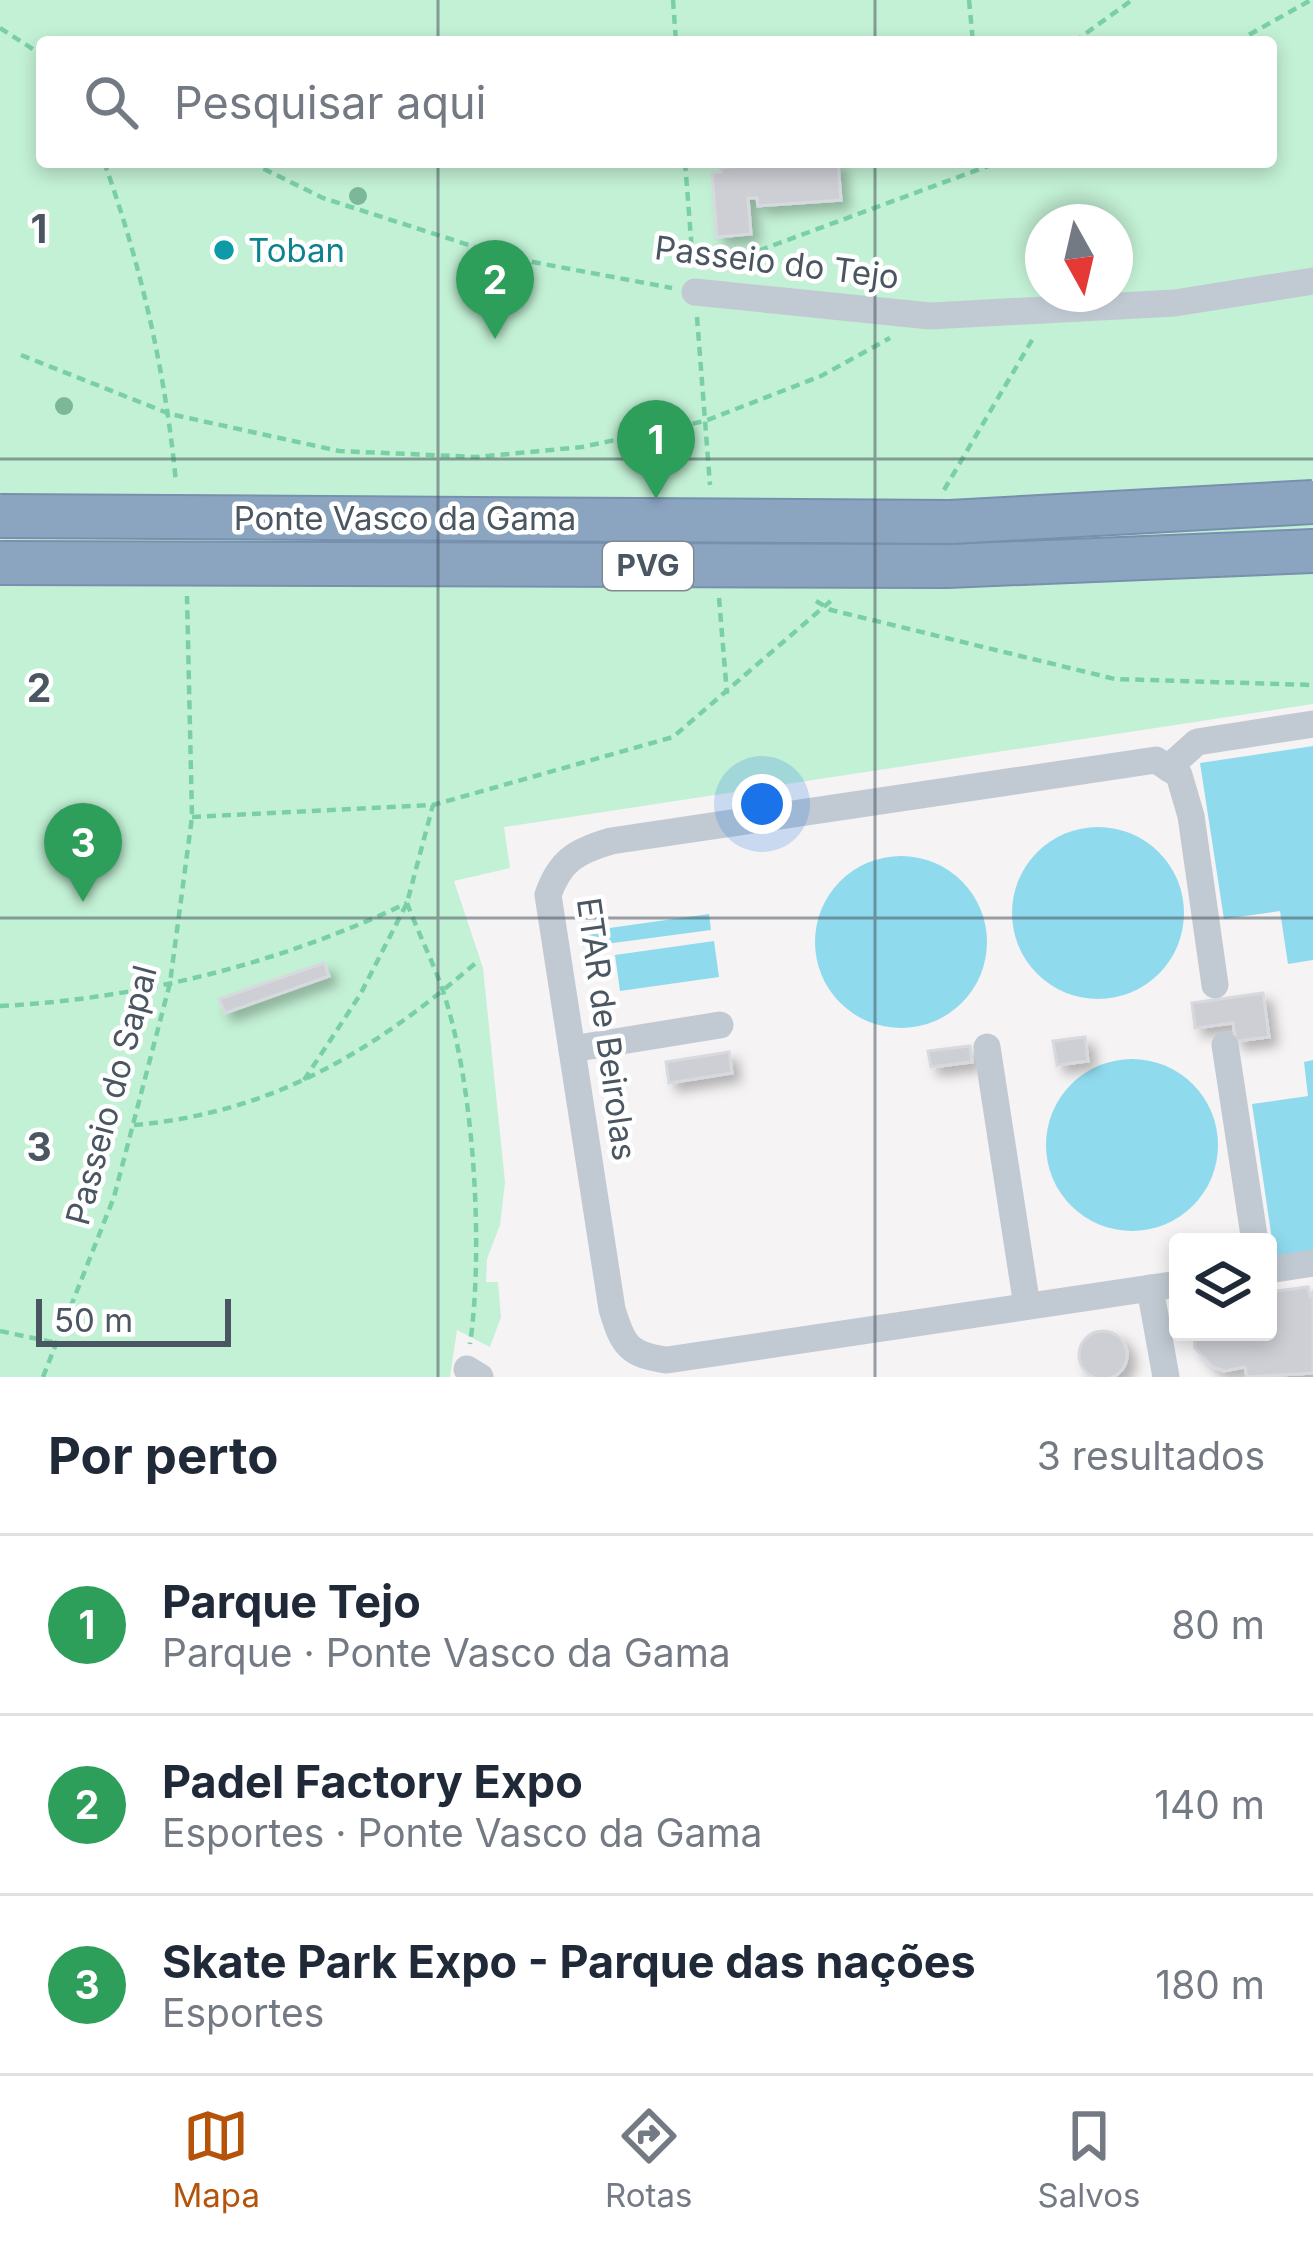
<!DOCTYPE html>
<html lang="pt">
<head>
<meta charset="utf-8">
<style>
	:root { --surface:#fff; --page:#f2f2f3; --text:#1f2937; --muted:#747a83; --line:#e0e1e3; --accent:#b45309 }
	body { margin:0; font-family:Inter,sans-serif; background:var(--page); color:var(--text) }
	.controls { position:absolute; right:36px; bottom:36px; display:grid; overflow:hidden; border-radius:12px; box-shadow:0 6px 18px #0003 }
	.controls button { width:108px; height:108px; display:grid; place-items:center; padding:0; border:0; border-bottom:3px solid var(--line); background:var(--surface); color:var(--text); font:60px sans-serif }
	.compass { position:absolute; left:1025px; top:204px; width:108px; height:108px; border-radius:50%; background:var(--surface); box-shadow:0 6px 18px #0003; rotate:172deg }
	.scale { position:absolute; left:36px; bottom:30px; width:195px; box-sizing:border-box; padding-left:12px; border:6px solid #4a5661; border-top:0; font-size:33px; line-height:42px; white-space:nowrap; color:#4a5661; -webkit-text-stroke:9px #fff; paint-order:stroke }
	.you { position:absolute; left:762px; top:804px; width:42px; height:42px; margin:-30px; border:9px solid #fff; border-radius:50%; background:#1a73e8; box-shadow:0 0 0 18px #1a73e833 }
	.badge { display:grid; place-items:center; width:78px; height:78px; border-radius:50%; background:var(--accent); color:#fff; font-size:39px; font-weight:700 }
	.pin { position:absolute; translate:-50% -99px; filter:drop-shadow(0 3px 6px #0008) }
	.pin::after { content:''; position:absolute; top:63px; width:42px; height:36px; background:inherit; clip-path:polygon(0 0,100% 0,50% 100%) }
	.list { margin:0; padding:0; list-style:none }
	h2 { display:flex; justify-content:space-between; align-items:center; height:156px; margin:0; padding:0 48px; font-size:51px }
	h2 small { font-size:39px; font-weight:400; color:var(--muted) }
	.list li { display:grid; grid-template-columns:78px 1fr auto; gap:36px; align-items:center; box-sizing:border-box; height:180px; padding:0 48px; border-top:3px solid var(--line) }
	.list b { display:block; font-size:45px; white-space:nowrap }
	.list p { margin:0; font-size:39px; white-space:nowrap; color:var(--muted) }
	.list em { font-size:39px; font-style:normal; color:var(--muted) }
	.icon { flex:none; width:66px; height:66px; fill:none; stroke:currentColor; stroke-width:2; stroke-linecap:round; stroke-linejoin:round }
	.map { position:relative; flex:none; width:1313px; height:1377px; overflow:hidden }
	.search { position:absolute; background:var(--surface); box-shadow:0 6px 18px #0003; left:36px; right:36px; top:36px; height:132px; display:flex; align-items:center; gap:30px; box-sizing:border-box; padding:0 42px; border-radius:12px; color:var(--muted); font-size:45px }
	.sheet { height:696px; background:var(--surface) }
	nav { display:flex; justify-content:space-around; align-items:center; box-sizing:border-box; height:168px; border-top:3px solid var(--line); background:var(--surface); font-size:33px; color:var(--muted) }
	nav a { display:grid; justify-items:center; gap:6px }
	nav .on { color:var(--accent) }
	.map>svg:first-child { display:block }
	.green { fill:#c3f1d5; fill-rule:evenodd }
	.water { fill:#90daee }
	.building { fill:#cdcfd5; stroke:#d7d9de; stroke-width:3; filter:url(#shadow) }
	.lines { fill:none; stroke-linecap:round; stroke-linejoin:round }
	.highway-casing { stroke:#7690ad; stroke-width:46 }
	.path { stroke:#7ad0a6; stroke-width:4.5; stroke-dasharray:9 6; stroke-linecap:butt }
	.minor { stroke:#c1cad2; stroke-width:27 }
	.highway { stroke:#8ba5c1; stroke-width:42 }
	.highway-bridge-casing { stroke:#7690ad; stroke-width:46; stroke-linecap:butt }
	.highway-bridge { stroke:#8ba5c1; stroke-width:42 }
	.tree { fill:#7bb799 }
	.grid { fill:none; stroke:#4a5661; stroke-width:3; stroke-opacity:0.55 }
	.culture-dot { fill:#0f9aa8; stroke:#fff; stroke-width:4.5 }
	.labels { text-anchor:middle; stroke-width:9; stroke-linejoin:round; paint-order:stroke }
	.shield { fill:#fff; stroke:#808990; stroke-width:3 }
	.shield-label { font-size:30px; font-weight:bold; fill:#4a5661 }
	.culture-label { font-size:33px; fill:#0d838f; stroke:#fff; text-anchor:start }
	.street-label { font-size:33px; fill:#4a5661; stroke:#fff }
	.grid-label { font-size:39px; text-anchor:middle; font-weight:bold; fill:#4a5661; stroke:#fff; stroke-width:9; stroke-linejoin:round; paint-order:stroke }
</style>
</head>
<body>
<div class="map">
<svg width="1313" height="1377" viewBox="0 0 1313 1377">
	<defs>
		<filter id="shadow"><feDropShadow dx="8" dy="8" stdDeviation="6" flood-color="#0004"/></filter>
	</defs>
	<rect width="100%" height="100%" fill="#f5f3f3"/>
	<path class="green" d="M0 0H1313V704L504 827 510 868 454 881 483 968 505 1182 500 1225 487 1259 486 1282H498L501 1317 490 1347 457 1330 450 1377H0ZM42 42H1271V162H42ZM1043 222H1115V294H1043Z"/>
	<g class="water">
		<path d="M1313 746V960L1288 964 1280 911 1224 919 1200 763Z"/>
		<circle cx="1098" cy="913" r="86"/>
		<circle cx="901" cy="942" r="86"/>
		<path d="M709 914 711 930 583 947 581 932Z"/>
		<path d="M714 941 719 977 620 991 615 955Z"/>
		<circle cx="1132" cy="1145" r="86"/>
		<path d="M1313 1060V1255L1275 1260 1252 1104 1308 1096 1304 1062Z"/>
	</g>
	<g class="building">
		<path d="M794 162H838L841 200 758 206 757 198H748L751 234 717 237 712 173 721 172V168Z"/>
		<path d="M324 963 329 976 225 1013 219 999Z"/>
		<path d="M1263 993 1269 1037 1236 1041 1233 1023 1195 1028 1192 1003Z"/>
		<path d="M1085 1037 1088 1061 1057 1065 1053 1041Z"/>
		<path d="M970 1046 972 1062 931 1067 928 1051Z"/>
		<path d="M729 1052 732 1073 669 1083 666 1062Z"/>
		<path d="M1308 1287 1310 1296 1313 1292V1373L1247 1377 1245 1367 1224 1371 1213 1367 1195 1348 1194 1332H1268V1292Z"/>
		<circle cx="1103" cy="1355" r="24"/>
	</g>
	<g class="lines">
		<defs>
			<path id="highway" d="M947 566 1313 551"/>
		</defs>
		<use href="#highway" class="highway-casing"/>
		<g class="path">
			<path d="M673 0 676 42"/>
			<path d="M969 0 973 42"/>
			<path d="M0 28 42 55"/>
			<path d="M1074 42 1132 0"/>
			<path d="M1236 42 1311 0"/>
			<path d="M104 162C141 264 166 375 176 483"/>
			<path d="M250 162 323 198 506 257 672 288"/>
			<path d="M685 162 693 264"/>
			<path d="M717 266 999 162"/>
			<path d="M697 317 710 485"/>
			<path d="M21 355 170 414 339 451 477 457 582 447 705 421 821 376 890 338"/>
			<path d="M944 490 1035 335"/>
			<path d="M719 598 727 694"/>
			<path d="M816 601 831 610 1115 679 1313 685"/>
			<path d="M192 817 433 805 673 737 833 599"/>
			<path d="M407 903C418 932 432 960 442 988 474 1081 484 1247 470 1344"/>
			<path d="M0 1006C140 999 281 963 407 903"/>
			<path d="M304 1080 360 995 407 903 433 805"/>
			<path d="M134 1125C273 1113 376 1050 479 960"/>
			<path d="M0 1331 57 1343"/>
			<path d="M43 1377 114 1197 170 983 192 817 187 596"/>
		</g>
		<g class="minor">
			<path d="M695 292 930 316 1175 303 1313 281"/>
			<path d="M1168 768 1197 742 1313 724"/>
			<path d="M1225 1045 1255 1242"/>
			<path d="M987 1047 1027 1306"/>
			<path d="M572 1049 720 1025"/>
			<path d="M1268 1270 1313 1263"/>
			<path d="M1178 1284 667 1360C629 1355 623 1346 612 1309L548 895C560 860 577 851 611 841L1156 760 1179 775 1191 816 1215 985"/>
			<path d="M1150 1288 1166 1377"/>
			<path d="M467 1369 480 1377"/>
		</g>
		<use href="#highway" class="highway"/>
		<defs>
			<g id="highway-bridge">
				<path d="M0 516 950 522 1313 502"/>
				<path d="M0 563 947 566"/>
			</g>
		</defs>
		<use href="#highway-bridge" class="highway-bridge-casing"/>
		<use href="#highway-bridge" class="highway-bridge"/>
	</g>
	<g class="tree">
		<circle cx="358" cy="196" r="9"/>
		<circle cx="64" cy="406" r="9"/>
	</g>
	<path class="grid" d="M438 0V42M875 0V42M438 162V1377M875 162V1377M0 459H1313M0 918H1313"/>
	<circle class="culture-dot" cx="224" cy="250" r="12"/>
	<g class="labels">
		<rect class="shield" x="603" y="542" width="90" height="48" rx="9"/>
		<g class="shield-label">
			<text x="648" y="576">PVG</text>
		</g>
		<g class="culture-label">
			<text x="248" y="262">Toban</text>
		</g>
		<g class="street-label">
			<text transform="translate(777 262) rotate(7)" y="12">Passeio do Tejo</text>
			<text x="405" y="530">Ponte Vasco da Gama</text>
			<text transform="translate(607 1029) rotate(82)" y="12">ETAR de Beirolas</text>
			<text transform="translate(111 1095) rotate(-75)" y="12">Passeio do Sapal</text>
		</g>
	</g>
	<g class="grid-label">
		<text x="39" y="243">1</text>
		<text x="39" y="702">2</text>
		<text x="39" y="1161">3</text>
	</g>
</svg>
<div class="controls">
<button><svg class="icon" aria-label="layers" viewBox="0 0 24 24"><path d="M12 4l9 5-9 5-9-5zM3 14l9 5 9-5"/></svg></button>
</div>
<svg class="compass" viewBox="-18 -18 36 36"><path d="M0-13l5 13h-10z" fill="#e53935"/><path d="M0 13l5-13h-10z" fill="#747a83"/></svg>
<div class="scale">50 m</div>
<div class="you"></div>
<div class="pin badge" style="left:656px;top:499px;background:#2e9e5b">1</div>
<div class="pin badge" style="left:495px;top:339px;background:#2e9e5b">2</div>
<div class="pin badge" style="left:83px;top:902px;background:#2e9e5b">3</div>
<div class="search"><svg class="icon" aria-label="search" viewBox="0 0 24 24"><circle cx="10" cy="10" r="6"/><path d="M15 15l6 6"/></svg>Pesquisar aqui</div>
</div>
<section class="sheet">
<h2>Por perto<small>3 resultados</small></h2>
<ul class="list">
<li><span class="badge" style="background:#2e9e5b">1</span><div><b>Parque Tejo</b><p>Parque · Ponte Vasco da Gama</p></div><em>80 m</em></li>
<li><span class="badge" style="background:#2e9e5b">2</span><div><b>Padel Factory Expo</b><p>Esportes · Ponte Vasco da Gama</p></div><em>140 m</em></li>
<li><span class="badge" style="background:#2e9e5b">3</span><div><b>Skate Park Expo - Parque das nações</b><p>Esportes</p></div><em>180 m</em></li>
</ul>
</section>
<nav>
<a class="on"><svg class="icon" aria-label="map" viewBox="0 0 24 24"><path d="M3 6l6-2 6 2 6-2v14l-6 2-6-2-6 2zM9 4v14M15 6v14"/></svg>Mapa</a>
<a><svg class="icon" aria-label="directions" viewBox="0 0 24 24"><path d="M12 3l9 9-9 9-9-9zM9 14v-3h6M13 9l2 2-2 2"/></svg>Rotas</a>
<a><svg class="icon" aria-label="saved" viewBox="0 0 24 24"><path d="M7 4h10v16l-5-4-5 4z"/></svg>Salvos</a>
</nav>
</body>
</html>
